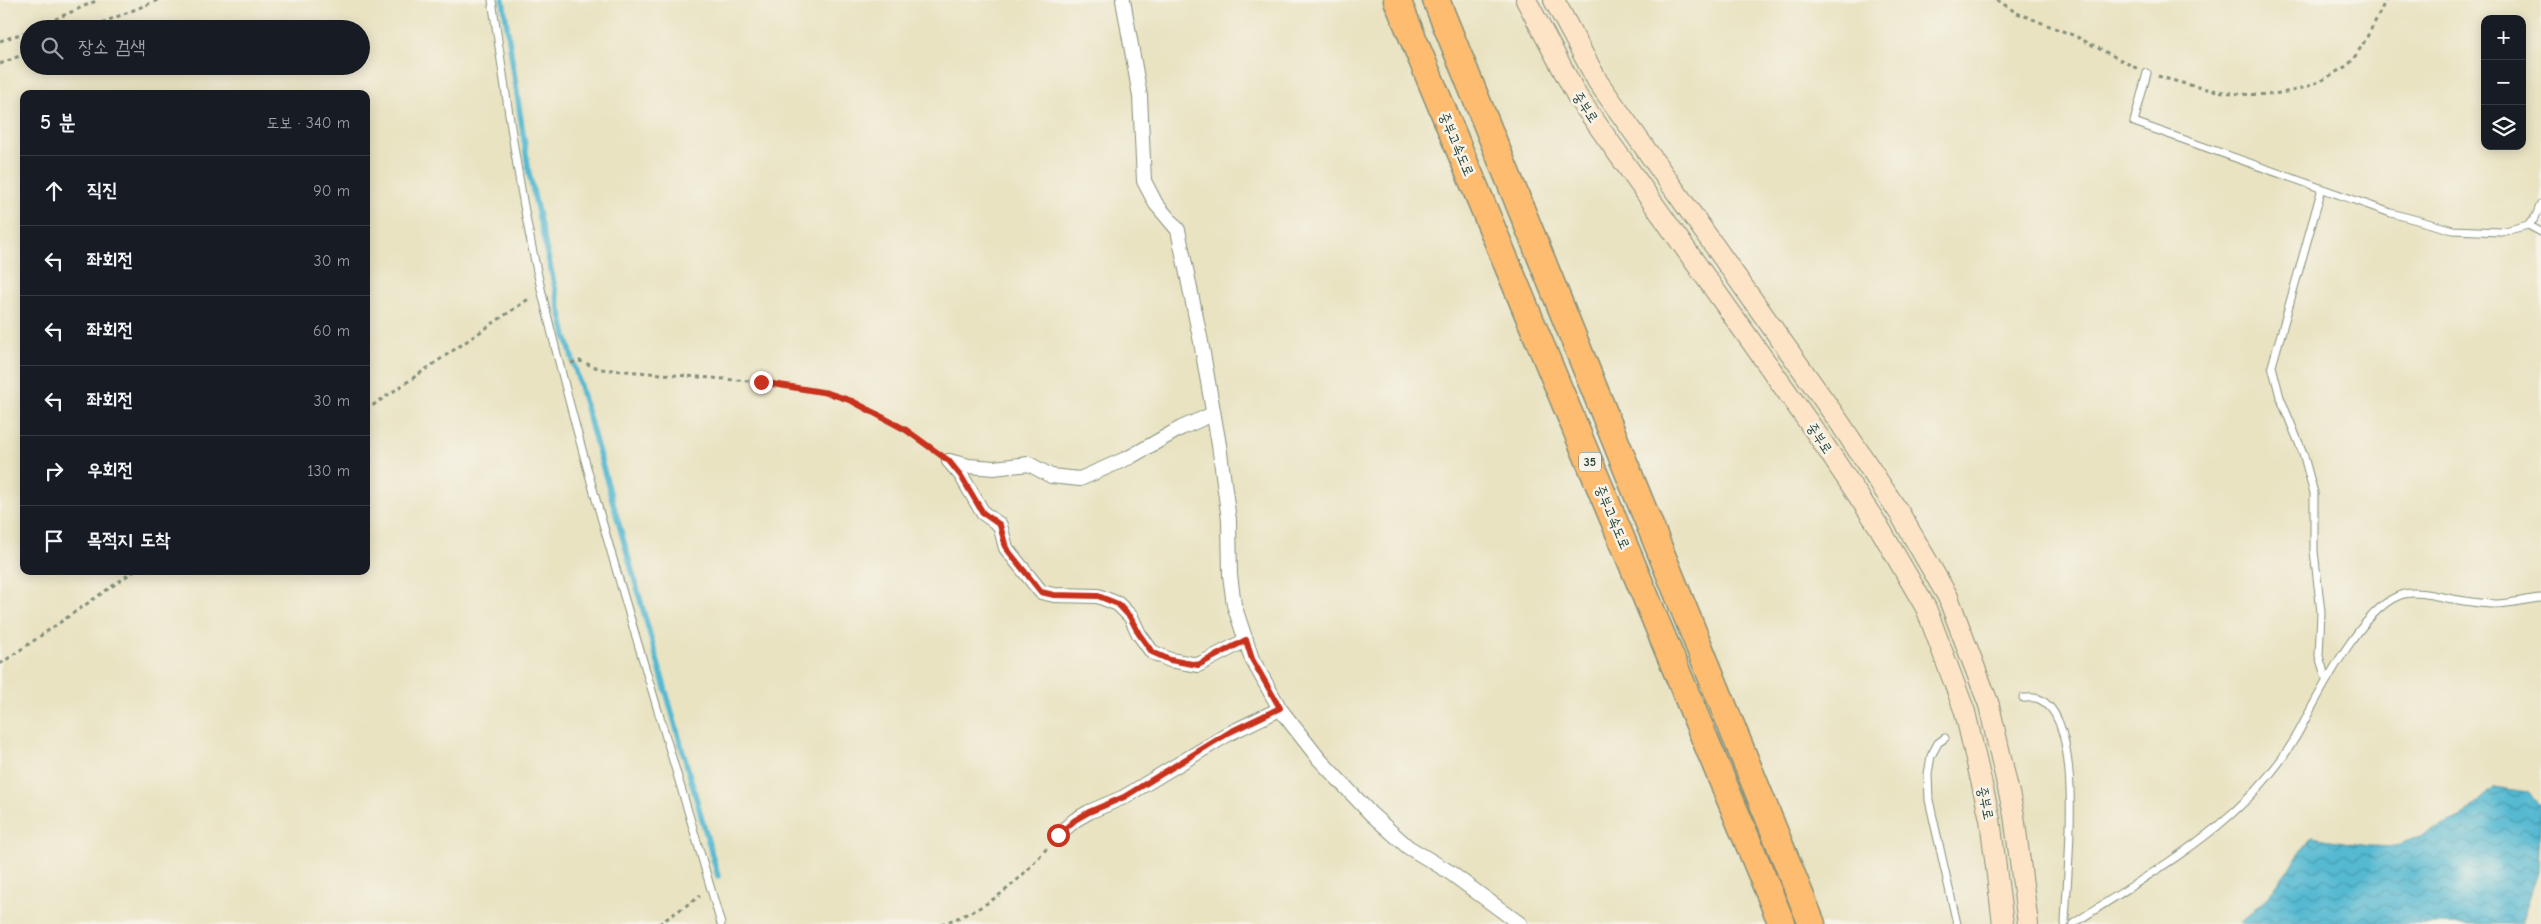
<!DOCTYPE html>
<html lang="ko">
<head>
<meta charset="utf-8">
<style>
	:root { --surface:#171b24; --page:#20242c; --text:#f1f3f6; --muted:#9ea1a6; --line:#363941 }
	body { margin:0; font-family:"Comic Neue","Poor Story",sans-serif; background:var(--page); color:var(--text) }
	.controls { position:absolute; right:15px; top:15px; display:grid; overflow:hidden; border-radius:10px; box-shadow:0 2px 12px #0003 }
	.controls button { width:45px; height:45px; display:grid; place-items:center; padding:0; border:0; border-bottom:1px solid var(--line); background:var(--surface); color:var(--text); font:25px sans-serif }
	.stop { position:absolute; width:15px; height:15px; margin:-11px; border:4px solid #c8321e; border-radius:50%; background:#fff }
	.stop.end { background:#c8321e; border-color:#fff; box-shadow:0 1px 5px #0008 }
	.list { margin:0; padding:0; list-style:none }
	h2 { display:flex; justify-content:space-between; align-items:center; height:65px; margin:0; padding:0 20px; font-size:21px }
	h2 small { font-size:16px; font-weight:400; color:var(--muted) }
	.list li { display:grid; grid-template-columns:32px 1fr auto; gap:15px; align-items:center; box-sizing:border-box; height:70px; padding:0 20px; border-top:1px solid var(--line) }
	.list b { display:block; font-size:19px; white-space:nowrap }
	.list em { font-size:16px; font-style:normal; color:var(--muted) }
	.icon { flex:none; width:28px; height:28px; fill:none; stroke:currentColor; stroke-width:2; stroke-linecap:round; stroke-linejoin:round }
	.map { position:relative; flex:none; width:2541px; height:924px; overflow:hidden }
	.search { position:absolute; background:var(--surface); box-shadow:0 2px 12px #0003; left:20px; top:20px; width:350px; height:55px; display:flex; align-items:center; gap:12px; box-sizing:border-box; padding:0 18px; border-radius:28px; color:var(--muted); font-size:19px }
	.panel { position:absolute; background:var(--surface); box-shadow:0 2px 12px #0003; left:20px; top:90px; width:350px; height:485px; border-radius:10px }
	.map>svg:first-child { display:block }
	.water { fill:url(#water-waves); stroke:#3a7b83 }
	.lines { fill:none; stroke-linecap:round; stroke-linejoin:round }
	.stream { stroke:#54b9d2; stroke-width:5.5 }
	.service-casing { stroke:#84907b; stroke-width:9 }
	.minor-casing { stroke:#84907b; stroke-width:16 }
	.secondary-casing { stroke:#84907b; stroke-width:22 }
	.motorway-casing { stroke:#84907b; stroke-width:29 }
	.path { stroke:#84907b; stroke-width:3; stroke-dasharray:4 4; stroke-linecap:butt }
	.service { stroke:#fff; stroke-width:7 }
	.minor { stroke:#fff; stroke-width:14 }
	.secondary { stroke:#fee4c6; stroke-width:20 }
	.motorway { stroke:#fdbc70; stroke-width:26 }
	.route { stroke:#c8321e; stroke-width:6 }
	.labels { text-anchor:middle; stroke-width:5; stroke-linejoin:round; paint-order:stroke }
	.shield { fill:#f7f3e8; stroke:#60746a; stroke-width:1 }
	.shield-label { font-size:12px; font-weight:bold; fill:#1f3d34 }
	.street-label { font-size:14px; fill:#1f3d34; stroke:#f7f3e8 }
</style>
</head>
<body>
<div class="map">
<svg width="2541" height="924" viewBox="0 0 2541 924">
	<defs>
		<pattern id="water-waves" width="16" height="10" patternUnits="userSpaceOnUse" patternTransform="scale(1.25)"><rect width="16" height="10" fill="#54b9d2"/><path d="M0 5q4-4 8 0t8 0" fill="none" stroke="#4598ab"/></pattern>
	</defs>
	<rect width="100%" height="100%" fill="#f7f3e8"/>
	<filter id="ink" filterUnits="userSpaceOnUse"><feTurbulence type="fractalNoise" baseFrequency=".02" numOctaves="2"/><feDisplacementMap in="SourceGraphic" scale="10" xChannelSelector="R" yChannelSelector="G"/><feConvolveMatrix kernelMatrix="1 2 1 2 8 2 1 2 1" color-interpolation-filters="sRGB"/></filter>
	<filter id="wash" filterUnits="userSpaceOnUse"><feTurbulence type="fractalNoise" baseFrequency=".0096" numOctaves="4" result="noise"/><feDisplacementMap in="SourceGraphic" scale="20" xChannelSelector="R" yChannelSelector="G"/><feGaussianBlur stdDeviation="1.12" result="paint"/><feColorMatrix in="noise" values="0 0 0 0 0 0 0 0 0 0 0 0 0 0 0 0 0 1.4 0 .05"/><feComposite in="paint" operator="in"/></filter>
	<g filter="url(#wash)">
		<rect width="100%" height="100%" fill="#e9e3c2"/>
		<path class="water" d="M2495 787 2526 792 2541 805 2538 871 2521 924H2239L2266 899 2312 837 2369 846 2396 847 2460 818Z"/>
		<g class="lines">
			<path class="stream" d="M503 0 529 173 566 336 718 876"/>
		</g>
	</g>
	<g filter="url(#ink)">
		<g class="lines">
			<defs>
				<g id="service">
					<path d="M492 0C507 98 519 196 542 293 592 505 661 714 721 924"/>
					<path d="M2147 73 2134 122 2391 213 2453 230 2501 232 2528 225 2535 218 2541 204"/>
					<path d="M2322 188 2272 366 2280 397 2303 453 2314 493V551L2321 612 2319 656 2326 679"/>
					<path d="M2528 225 2541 232"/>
					<path d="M2023 698C2028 698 2035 697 2039 699 2087 719 2066 879 2065 924"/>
					<path d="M1945 738 1938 743 1931 756 1928 774 1929 800 1957 924"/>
					<path d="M2073 924C2154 870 2247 823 2297 735 2317 698 2359 612 2398 596 2408 591 2422 593 2432 595 2452 599 2475 604 2496 604 2511 604 2526 599 2541 598"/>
				</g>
				<g id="minor">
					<path d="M1123 0 1140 96 1144 181 1156 204 1178 230 1201 342 1219 445 1229 520 1230 575 1234 605 1252 659 1280 709 1319 759 1371 814 1408 847 1448 871 1520 924"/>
					<path d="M949 461 961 475 983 513 1000 525 1006 548 1041 592 1054 595 1098 596 1118 604 1131 617 1139 634 1152 652 1170 660 1198 665 1246 640"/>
					<path d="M949 461 969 466 994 468 1029 464 1051 476 1080 479 1130 457 1181 428 1213 414"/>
					<path d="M1058 835 1075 820 1089 812 1124 797 1230 733 1280 709"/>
				</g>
				<g id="secondary">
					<path d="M1526 0 1577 96 1819 437 1879 527 1926 608 1965 712 1990 819 2003 924"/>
					<path d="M1554 0 1598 82 1840 423 1900 514 1948 597 1989 705 2014 815 2028 924"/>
				</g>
				<g id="motorway">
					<path d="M1397 0 1782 924"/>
					<path d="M1436 0 1812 924"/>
				</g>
			</defs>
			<use href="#service" class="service-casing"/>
			<use href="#minor" class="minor-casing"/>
			<use href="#secondary" class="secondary-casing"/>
			<use href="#motorway" class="motorway-casing"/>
			<g class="path">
				<path d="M1997 0 2017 13 2075 36 2138 69"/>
				<path d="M33 29 98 0"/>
				<path d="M87 29 158 0"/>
				<path d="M0 41 29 31"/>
				<path d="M0 64 29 52"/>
				<path d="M2158 76C2213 93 2278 108 2331 75 2337 71 2345 68 2350 63 2365 44 2375 21 2386 0"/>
				<path d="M571 363 580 361 600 369 761 382 828 393 871 409 906 430 936 452"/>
				<path d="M366 410 530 298"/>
				<path d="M0 664 134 571"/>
				<path d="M659 924 700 896"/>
				<path d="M941 924C992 907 1014 886 1048 847"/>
			</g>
			<use href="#service" class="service"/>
			<use href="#minor" class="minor"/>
			<use href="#secondary" class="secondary"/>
			<use href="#motorway" class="motorway"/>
		</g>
	</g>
	<g class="lines" filter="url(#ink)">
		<path class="route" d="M761 382 828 393 852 401 906 430 949 461 961 476 983 513 1000 525 1006 548 1041 592 1054 595 1098 596 1118 604 1130 617 1139 634 1152 652 1170 660 1198 665 1246 640 1252 659 1280 708 1230 732 1124 797 1089 812 1075 820 1058 835"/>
	</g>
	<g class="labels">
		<rect class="shield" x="1579" y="452.5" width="22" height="19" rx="4"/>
		<g class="shield-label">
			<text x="1590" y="466">35</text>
		</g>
		<g class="street-label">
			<text transform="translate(1586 107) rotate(56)" y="5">중부로</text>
			<text transform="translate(1457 144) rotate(67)" y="5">중부고속도로</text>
			<text transform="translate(1820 438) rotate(56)" y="5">중부로</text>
			<text transform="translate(1613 517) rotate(67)" y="5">중부고속도로</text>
			<text transform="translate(1986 803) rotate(78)" y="5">중부로</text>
		</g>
	</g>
</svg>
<div class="controls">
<button>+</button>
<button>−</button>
<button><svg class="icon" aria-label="layers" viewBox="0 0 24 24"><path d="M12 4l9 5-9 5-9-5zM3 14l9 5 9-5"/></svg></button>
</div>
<div class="stop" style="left:1058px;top:835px"></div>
<div class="stop end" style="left:761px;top:382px"></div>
<div class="search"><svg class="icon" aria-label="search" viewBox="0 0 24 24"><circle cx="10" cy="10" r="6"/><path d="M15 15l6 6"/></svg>장소 검색</div>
<section class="panel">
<h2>5 분<small>도보 · 340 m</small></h2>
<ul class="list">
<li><svg class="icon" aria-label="ahead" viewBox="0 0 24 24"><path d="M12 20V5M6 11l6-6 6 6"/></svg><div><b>직진</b></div><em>90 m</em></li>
<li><svg class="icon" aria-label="left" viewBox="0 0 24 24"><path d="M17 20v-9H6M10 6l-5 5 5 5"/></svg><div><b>좌회전</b></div><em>30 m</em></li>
<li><svg class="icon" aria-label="left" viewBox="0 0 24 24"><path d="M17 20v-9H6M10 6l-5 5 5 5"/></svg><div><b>좌회전</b></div><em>60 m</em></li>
<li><svg class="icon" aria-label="left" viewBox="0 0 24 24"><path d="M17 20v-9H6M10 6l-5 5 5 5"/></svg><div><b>좌회전</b></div><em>30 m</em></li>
<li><svg class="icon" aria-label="right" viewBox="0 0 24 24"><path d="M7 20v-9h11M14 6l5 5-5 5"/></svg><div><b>우회전</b></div><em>130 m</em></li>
<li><svg class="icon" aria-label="arrive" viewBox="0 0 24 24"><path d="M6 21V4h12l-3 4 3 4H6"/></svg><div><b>목적지 도착</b></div></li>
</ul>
</section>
</div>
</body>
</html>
